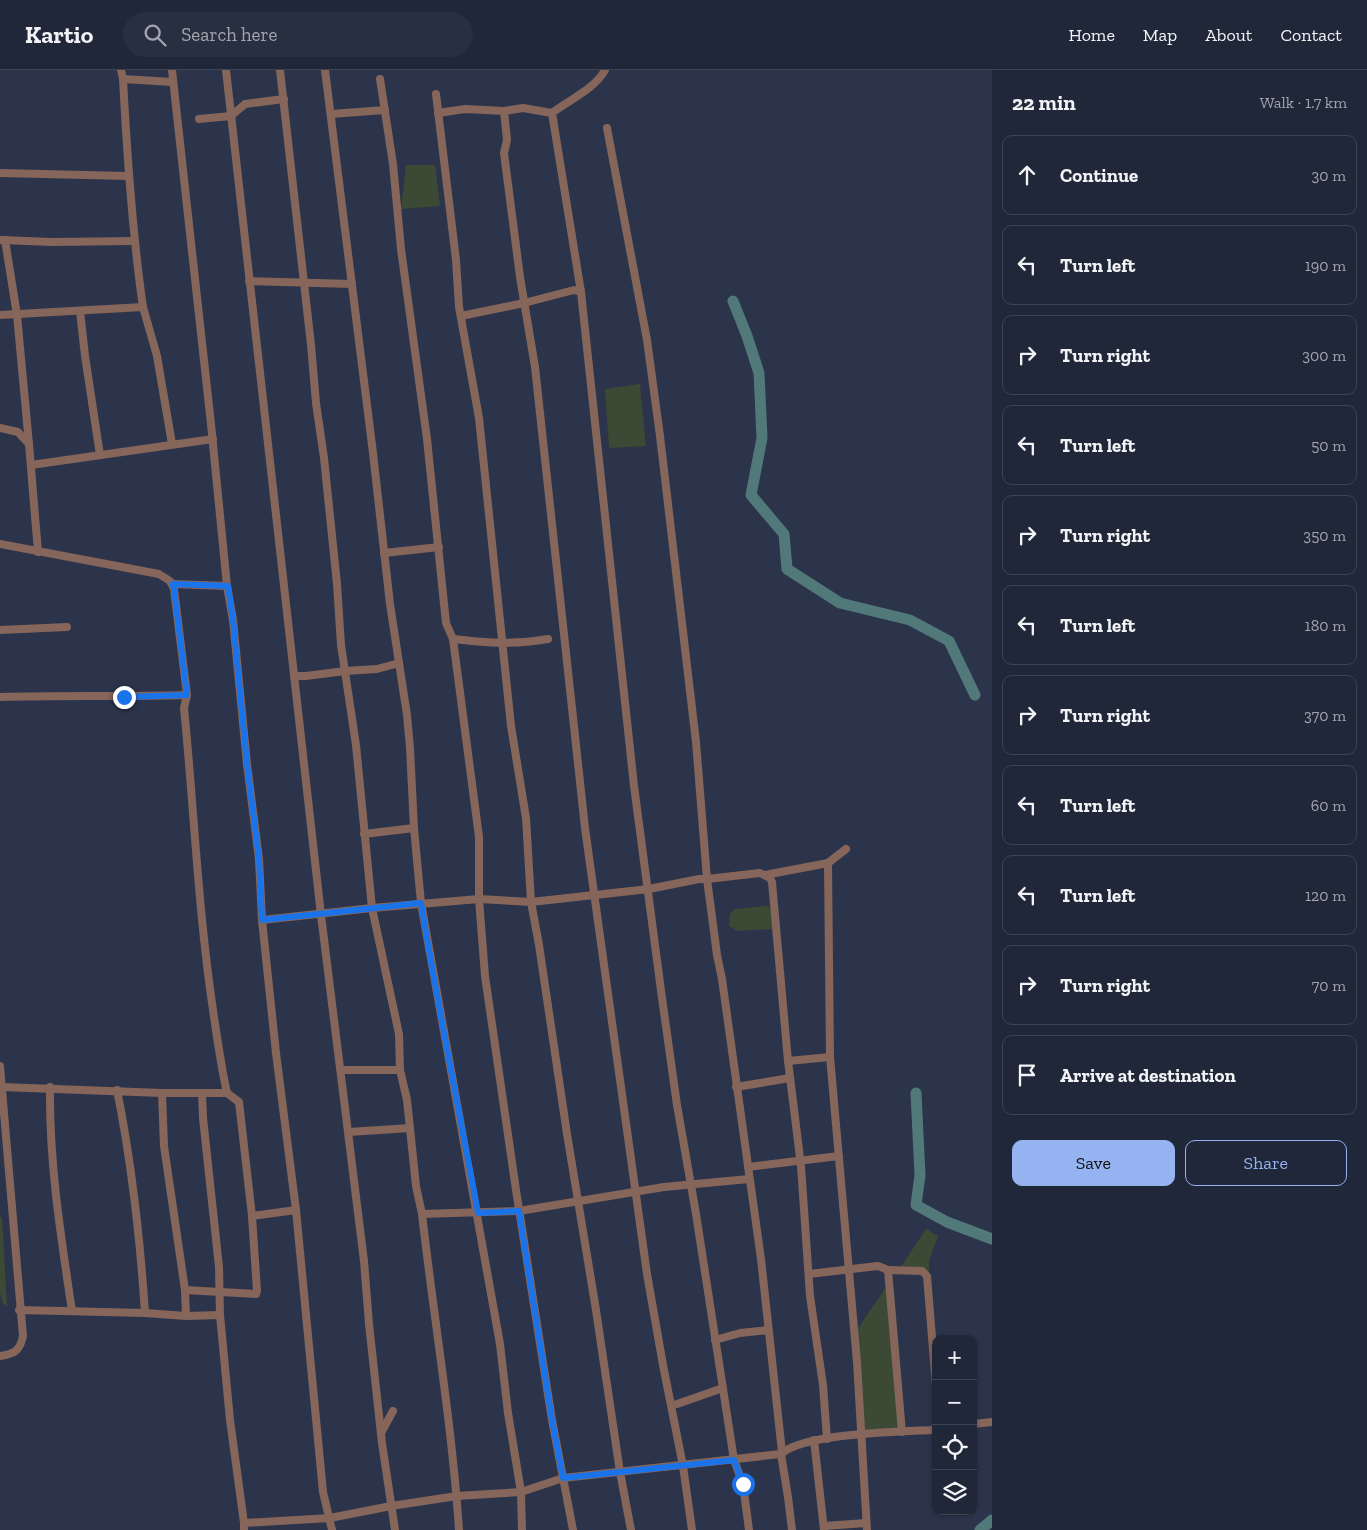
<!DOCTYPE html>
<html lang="en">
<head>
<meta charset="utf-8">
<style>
	:root { --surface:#202738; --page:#282f40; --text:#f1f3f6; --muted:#a2a5ae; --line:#3d4453; --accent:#95b2f1 }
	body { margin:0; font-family:"Zilla Slab",serif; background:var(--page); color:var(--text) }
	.controls { position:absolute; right:15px; bottom:15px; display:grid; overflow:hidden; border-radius:10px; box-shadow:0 1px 4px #0004 }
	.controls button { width:45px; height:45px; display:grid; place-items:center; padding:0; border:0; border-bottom:1px solid var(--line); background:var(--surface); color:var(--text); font:25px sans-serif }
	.stop { position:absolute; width:15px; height:15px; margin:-11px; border:4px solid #1a73e8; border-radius:50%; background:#fff }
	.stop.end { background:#1a73e8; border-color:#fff; box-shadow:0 1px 5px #0008 }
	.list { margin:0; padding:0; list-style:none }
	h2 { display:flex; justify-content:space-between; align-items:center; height:65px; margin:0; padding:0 20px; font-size:21px }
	h2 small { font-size:16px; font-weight:400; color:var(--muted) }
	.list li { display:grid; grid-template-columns:32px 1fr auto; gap:15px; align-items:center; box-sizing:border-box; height:80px; margin:0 10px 10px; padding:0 10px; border:1px solid var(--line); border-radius:10px }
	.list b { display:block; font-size:19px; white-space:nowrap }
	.list em { font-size:16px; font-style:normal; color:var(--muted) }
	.actions { display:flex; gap:10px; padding:15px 20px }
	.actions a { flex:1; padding:11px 0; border:1px solid var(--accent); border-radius:10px; text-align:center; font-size:18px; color:var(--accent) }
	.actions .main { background:var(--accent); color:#111 }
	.icon { flex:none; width:28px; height:28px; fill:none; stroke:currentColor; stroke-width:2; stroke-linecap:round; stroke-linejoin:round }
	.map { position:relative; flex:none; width:992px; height:1460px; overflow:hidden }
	header { display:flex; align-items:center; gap:30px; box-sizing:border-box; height:70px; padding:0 25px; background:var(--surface); border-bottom:1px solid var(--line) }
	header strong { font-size:24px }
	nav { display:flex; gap:28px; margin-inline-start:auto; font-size:18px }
	.search { width:350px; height:45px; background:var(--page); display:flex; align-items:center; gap:12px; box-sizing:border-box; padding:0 18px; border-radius:28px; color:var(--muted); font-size:19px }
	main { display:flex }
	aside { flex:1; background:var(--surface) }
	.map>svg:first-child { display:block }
	.green { fill:#3c4934 }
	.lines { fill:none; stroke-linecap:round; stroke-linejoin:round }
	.river { stroke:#527979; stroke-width:11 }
	.minor { stroke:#86655a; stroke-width:8 }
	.route { stroke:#1a73e8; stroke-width:6 }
</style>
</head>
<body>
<header>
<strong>Kartio</strong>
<div class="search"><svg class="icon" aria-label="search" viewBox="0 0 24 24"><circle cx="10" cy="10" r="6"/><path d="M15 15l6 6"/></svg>Search here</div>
<nav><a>Home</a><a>Map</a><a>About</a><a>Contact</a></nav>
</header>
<main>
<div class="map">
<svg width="992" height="1460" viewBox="0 0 992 1460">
	<rect width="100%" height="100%" fill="#2b344a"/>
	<g class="green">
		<path d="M406 95H435L440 136 401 139Z"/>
		<path d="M640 314 646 376 609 378 605 319Z"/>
		<path d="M768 836C774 843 773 850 772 859L738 861 729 856 730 844 735 839Z"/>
		<path d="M0 1147H2L7 1236 3 1234 0 1223Z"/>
		<path d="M926 1159 938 1166 929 1190V1207L900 1198Z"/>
		<path d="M887 1216 899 1360 864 1361 856 1261Z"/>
	</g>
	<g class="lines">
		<g class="river">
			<path d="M733 231 747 266 759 303 762 368 751 425 784 464 787 499 840 533 910 550 949 571 975 625"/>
			<path d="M916 1023 920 1105 916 1135 947 1152 992 1169"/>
			<path d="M980 1460 992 1450"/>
		</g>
		<g class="minor">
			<path d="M121 0 123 9C127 85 132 161 143 237"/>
			<path d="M172 0 211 354 227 516 233 550 247 694 259 789 262 850 276 983 296 1140 323 1422 332 1460"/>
			<path d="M226 0 321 845 364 1191 369 1254 382 1373 395 1460"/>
			<path d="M280 0 311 275 316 333 324 388 337 514 341 575 356 675 372 838 399 964 400 1000 407 1030 416 1116 422 1144C434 1250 452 1354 459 1460"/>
			<path d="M325 0 373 383 390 534 407 645 410 678 414 758 421 833 500 1274 508 1343 521 1422 522 1460"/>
			<path d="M605 0C595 19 569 30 552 43L581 222 634 716 662 928 677 1035 696 1144 734 1390 743 1414 749 1460"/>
			<path d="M123 9 172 12"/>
			<path d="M380 9 393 94 401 179 427 369 446 553 453 569 479 767V829L485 906 516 1120 552 1350 573 1460"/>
			<path d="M436 24 456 190 459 237 479 348 511 656 526 748 531 832 539 875 567 1064 596 1240 620 1402 631 1460"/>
			<path d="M504 41 507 70 504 83 520 207 535 297 585 758 600 866 647 1204 663 1295 683 1396 692 1460"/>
			<path d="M438 43 465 39 504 41 523 38 552 43"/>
			<path d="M331 44 385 40"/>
			<path d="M199 49 231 46 245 34 284 29"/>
			<path d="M607 58 647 270 660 366 696 672 707 809 760 803 770 808 772 812 788 991 801 1096 810 1226 823 1315 827 1369"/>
			<path d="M0 103 128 106"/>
			<path d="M0 170 52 172 134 171"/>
			<path d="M5 170 17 245 29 374"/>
			<path d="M249 211 352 214"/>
			<path d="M80 241 85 286 100 385"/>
			<path d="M0 245 143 237 157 286 172 374"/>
			<path d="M461 246 524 233 574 220 581 222"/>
			<path d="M0 358 18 362 29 374 38 482"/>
			<path d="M31 395 213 369"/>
			<path d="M0 474 159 504 170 511 174 519 187 625 184 638C194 738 198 840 213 940 217 968 221 996 227 1023L239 1032 252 1146 257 1221"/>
			<path d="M384 483 439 477"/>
			<path d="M172 514 227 516"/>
			<path d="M0 560 67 557"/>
			<path d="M453 569C489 573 512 575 548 569"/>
			<path d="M294 606H306L345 601 377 599 399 593"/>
			<path d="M0 627C62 625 125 627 187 625"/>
			<path d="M364 764 414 758"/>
			<path d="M828 793 830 987"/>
			<path d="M765 805 828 793 846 779"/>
			<path d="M262 850 372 838 479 829 531 832 649 819 699 809H707L717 885 722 909 761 1189 782 1382"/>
			<path d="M788 991 830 987 857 1292 867 1460"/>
			<path d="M0 996 23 1266C20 1281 14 1284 0 1286"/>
			<path d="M342 1000H400"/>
			<path d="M2 1017 162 1023H227"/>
			<path d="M50 1017C49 1093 61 1167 72 1241"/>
			<path d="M736 1017 790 1008"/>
			<path d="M117 1020C132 1095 140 1167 145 1243"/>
			<path d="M162 1023 164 1076 185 1220 186 1246"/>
			<path d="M202 1023 203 1048 219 1197 220 1245 230 1350 244 1453"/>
			<path d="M349 1062 410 1058"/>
			<path d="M748 1097 839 1086"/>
			<path d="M422 1144 519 1141 664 1117 749 1109"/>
			<path d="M252 1146 296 1140"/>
			<path d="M888 1200 922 1201 927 1206 936 1316"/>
			<path d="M809 1204 878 1196 888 1200 902 1362"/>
			<path d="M185 1220 256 1224"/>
			<path d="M19 1240 145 1243 186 1246 220 1245"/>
			<path d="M715 1270 740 1263 768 1260"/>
			<path d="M677 1334 723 1318"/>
			<path d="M973 1354 992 1352"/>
			<path d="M381 1363 393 1341"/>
			<path d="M814 1370 824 1460"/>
			<path d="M781 1384 788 1427 792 1460"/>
			<path d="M824 1456 866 1453"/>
			<path d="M244 1460V1453L330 1448 391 1436 457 1426 521 1422 563 1408 781 1384C804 1363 898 1362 932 1360L936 1357"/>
		</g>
	</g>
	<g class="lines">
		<path class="route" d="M124 627 187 625 174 519 172 514 228 516 233 550 247 694 259 789 262 850 421 833C438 937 459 1040 478 1143L519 1141 552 1350 563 1408 734 1390 743 1414"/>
	</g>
</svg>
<div class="controls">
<button>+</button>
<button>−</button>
<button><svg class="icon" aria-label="locate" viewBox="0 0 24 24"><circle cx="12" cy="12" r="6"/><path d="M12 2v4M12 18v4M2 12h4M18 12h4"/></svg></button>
<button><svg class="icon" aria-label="layers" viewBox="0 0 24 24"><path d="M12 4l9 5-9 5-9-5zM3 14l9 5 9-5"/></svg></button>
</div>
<div class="stop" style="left:743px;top:1414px"></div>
<div class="stop end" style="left:124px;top:627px"></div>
</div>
<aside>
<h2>22 min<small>Walk · 1.7 km</small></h2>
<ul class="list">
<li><svg class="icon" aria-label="ahead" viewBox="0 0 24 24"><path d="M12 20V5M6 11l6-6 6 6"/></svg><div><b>Continue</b></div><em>30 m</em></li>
<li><svg class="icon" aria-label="left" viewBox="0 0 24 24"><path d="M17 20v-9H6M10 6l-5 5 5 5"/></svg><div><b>Turn left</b></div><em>190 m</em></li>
<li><svg class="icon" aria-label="right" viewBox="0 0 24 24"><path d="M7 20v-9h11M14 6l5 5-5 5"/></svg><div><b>Turn right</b></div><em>300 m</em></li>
<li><svg class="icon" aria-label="left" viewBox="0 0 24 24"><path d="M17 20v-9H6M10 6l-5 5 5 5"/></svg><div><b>Turn left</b></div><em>50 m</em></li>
<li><svg class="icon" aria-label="right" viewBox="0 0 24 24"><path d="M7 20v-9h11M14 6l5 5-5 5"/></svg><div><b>Turn right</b></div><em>350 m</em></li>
<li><svg class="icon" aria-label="left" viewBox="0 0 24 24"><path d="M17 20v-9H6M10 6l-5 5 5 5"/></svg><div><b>Turn left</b></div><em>180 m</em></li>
<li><svg class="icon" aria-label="right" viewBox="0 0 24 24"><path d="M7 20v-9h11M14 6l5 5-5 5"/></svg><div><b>Turn right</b></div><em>370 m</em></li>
<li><svg class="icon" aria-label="left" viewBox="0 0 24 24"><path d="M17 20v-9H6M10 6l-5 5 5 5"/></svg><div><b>Turn left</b></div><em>60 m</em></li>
<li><svg class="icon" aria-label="left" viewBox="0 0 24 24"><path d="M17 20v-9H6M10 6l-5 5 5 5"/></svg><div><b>Turn left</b></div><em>120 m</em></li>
<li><svg class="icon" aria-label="right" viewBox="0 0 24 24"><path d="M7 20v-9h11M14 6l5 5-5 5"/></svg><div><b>Turn right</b></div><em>70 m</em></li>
<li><svg class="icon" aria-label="arrive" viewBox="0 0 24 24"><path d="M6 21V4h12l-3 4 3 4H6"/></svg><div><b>Arrive at destination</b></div></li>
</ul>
<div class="actions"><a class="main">Save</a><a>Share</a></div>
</aside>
</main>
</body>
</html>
